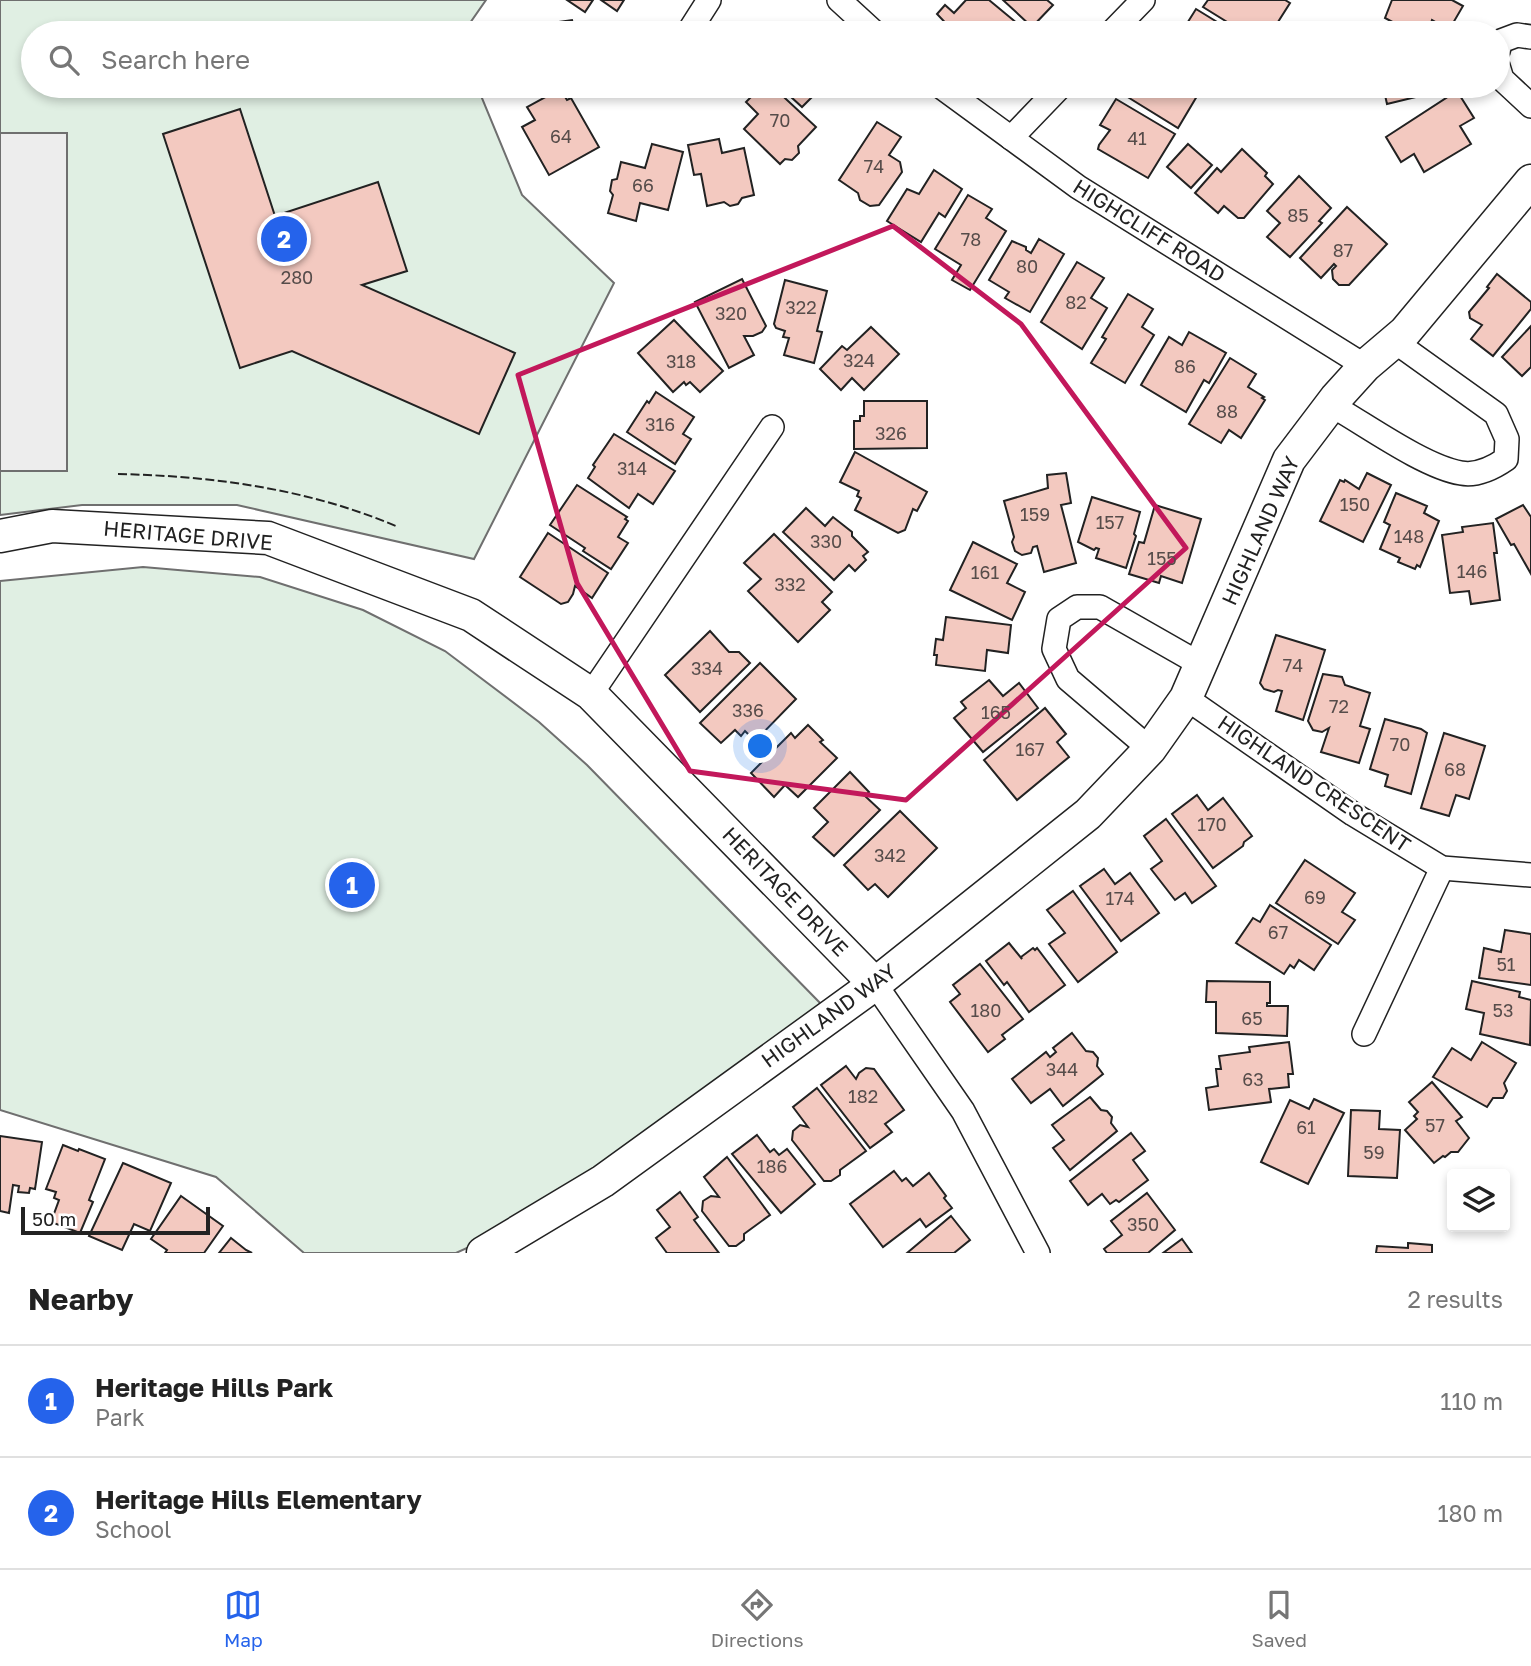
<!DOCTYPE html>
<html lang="en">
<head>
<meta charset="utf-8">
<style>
	:root { --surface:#fff; --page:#f2f2f2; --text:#222; --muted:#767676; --line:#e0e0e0; --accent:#2563eb }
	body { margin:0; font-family:"Golos Text",sans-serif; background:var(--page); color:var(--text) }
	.controls { position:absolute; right:21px; bottom:21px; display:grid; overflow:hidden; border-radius:7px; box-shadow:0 4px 10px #0003 }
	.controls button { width:63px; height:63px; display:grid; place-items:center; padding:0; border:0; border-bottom:2px solid var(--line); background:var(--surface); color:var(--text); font:35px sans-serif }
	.scale { position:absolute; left:21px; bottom:18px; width:189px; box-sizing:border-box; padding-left:7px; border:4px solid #222; border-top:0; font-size:19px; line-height:24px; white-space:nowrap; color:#222; -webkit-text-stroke:5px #fff; paint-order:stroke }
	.you { position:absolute; left:761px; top:747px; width:24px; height:24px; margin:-18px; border:5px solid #fff; border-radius:50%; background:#1a73e8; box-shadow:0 0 0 10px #1a73e833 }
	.badge { display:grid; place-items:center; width:46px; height:46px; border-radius:50%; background:var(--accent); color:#fff; font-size:23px; font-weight:700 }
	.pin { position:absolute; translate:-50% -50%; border:4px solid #fff; box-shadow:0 2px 7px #0006 }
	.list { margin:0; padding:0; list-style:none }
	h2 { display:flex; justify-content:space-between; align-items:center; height:91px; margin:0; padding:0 28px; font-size:30px }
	h2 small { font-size:23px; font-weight:400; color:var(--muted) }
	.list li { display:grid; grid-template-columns:46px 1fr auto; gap:21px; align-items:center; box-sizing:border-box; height:112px; padding:0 28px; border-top:2px solid var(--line) }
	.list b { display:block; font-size:26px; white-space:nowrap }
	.list p { margin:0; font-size:23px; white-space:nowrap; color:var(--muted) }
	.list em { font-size:23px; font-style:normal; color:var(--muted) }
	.icon { flex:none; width:38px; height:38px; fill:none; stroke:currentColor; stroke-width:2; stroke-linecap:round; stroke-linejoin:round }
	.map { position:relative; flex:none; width:1531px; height:1253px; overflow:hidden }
	.search { position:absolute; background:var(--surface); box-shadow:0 4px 10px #0003; left:21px; right:21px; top:21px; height:77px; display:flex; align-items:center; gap:18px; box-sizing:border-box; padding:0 24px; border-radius:38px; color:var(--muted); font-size:26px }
	.sheet { height:315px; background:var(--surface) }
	nav { display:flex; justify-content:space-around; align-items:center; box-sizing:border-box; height:98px; border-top:2px solid var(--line); background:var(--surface); font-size:19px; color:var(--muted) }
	nav a { display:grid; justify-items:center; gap:4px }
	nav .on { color:var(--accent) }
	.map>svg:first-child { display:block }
	.green { fill:#e0efe3; stroke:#6f6f6f; stroke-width:2 }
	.parking { fill:#ededed; stroke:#6f6f6f; stroke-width:2 }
	.building { fill:#f3c9c0; stroke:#222; stroke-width:2 }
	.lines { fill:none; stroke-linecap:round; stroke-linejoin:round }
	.street-casing { stroke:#222; stroke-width:26 }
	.secondary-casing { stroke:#222; stroke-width:35 }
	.street { stroke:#fff; stroke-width:23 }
	.secondary { stroke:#fff; stroke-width:32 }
	.fence { stroke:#222; stroke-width:2; stroke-dasharray:9 3.5; stroke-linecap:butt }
	.marked { fill:none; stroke:#c2185b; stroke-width:5; stroke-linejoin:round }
	.labels { text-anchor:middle; stroke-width:5; stroke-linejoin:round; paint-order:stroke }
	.number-label { font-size:18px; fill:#564c4a }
	.street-label { font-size:21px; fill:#222; stroke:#fff }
</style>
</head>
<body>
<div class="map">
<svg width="1531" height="1253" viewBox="0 0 1531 1253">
	<rect width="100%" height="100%" fill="#fff"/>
	<g class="green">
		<path d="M0 0H486L463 33H33V86H477L522 195 614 283 474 559 237 505H82L0 515Z"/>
		<path d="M143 567 260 577 363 610 445 651 539 722 587 765 822 1005 630 1156 500 1233 456 1253H304L216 1177 0 1110V581Z"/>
	</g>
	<rect class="parking" x="0" y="133" width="67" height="338"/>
	<g class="building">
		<path d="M567 0H593L585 12Z"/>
		<path d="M601 0H624L617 11Z"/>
		<path d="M966 0H989L1029 33H955L937 14 945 5 954 13Z"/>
		<path d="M1003 0H1047L1053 5 1032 27Z"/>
		<path d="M1208 0H1285L1290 3 1271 33H1245L1203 7Z"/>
		<path d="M1392 0H1452L1463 6 1449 30 1432 20 1431 23 1433 24 1428 33H1413L1385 18Z"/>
		<path d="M1196 9 1235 33H1181Z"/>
		<path d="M572 20 575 33H523L522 27Z"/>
		<path d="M762 86H772L816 127 798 146 799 153 792 160 785 159 780 164 744 129 758 114 746 102Z"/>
		<path d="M779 86H823L802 107Z"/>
		<path d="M1132 86H1203L1178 128 1126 96Z"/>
		<path d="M1383 86H1453V88L1387 104Z"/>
		<path d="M560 89 567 100 571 98 599 147 549 175 522 127 535 120 527 107Z"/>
		<path d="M1457 91 1474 118 1460 126 1471 144 1424 172 1414 154 1401 162 1386 137Z"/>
		<path d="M1116 99 1175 134 1148 178 1098 149 1099 145 1110 130 1100 125Z"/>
		<path d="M240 109 275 216 378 182 407 271 362 285 515 353 479 434 292 351 240 368 163 134Z"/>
		<path d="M877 122 901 137 889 155 900 162 902 172 879 205 870 206 860 200 858 193 839 180Z"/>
		<path d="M719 139 722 153 744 148 754 195 742 198 738 204 730 206 724 202 707 206 701 174 694 175 688 145Z"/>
		<path d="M652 144 683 152 668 210 640 203 636 221 608 213 613 195 610 191 612 180 617 179 621 162 645 168Z"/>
		<path d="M1188 144 1212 165 1191 188 1167 167Z"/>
		<path d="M1242 149 1267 173 1265 176 1273 184 1244 218H1238L1224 206 1218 213 1195 193 1217 168 1221 172Z"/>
		<path d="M934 170 962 189 945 217 939 213 921 242 887 221 907 189 919 194Z"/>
		<path d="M1299 176 1331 208 1319 221 1322 223 1290 257 1267 237 1280 223 1267 211Z"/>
		<path d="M968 195 992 209 986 218 1006 231 970 290 952 280 961 265 935 249Z"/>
		<path d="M1347 207 1387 244 1349 285H1339L1333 279 1332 270 1336 266 1334 264 1321 278 1300 258Z"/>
		<path d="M1039 239 1064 254 1030 312 1005 298 1009 292 989 280 1012 241 1026 247V250L1031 253Z"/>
		<path d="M1077 262 1104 278 1091 298 1107 308 1082 349 1041 322Z"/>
		<path d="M1497 274 1531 302V309L1493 356 1471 339 1482 325 1470 318 1469 312 1489 288 1487 287Z"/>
		<path d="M742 279 766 326 762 332 753 336H744L754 355 729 368 695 302Z"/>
		<path d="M785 280 827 291 817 331 822 332 814 363 784 355 789 338 783 337 785 331 776 328 774 324Z"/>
		<path d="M1128 294 1153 309 1142 327 1154 335 1125 383 1091 363 1106 339 1102 337Z"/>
		<path d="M674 320 723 371 700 392 690 382 686 385 684 382 673 392 638 353Z"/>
		<path d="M1531 326V367L1522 376 1502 357Z"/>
		<path d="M871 327 899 354 864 390 852 378 841 390 820 369 842 346 847 350Z"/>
		<path d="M1189 332 1226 353 1209 383 1204 380 1186 412 1141 385 1169 337 1182 345Z"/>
		<path d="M1230 358 1256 374 1248 387 1264 397 1262 398 1265 400 1241 438 1229 430 1221 443 1189 424Z"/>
		<path d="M656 392 694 417 683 434 691 439 675 464 627 432 647 401 649 403Z"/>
		<path d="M864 401H927V448L854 449V421H860V416H864Z"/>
		<path d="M614 434 675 471 653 504 638 494 629 508 588 478 595 467 593 465Z"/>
		<path d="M855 452 927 492 917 511 913 509 905 530 898 533 855 510 861 498 857 496 859 491 840 482Z"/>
		<path d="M1066 473 1071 503 1061 505 1076 563 1044 572 1037 546 1033 547 1031 553 1022 555 1015 551 1012 542 1014 537 1004 501 1048 488 1047 475Z"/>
		<path d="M1367 473 1391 485 1363 542 1320 521 1340 480 1344 482 1345 480 1359 489Z"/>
		<path d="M577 485 627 517 625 519 628 521 618 537 628 543 611 569 583 551 585 548 550 525Z"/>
		<path d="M1396 493 1427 506 1424 513 1439 521 1420 567 1417 565 1415 569 1398 562 1400 558 1380 549 1390 525 1384 522Z"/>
		<path d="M1092 497 1140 512 1134 534 1136 536 1126 568 1096 558 1099 549 1096 548 1094 550 1078 542Z"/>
		<path d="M1155 505 1201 519 1182 583 1161 576 1159 583 1129 574 1139 542 1144 543Z"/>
		<path d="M1523 505 1531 517V574L1514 544 1511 545 1496 519Z"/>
		<path d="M806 508 825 526 833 517 852 532V536L868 552 863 556 866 560 855 571 849 565 834 580 783 532Z"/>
		<path d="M1493 523 1497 553H1494L1500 600 1471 604 1469 591 1450 593 1442 535 1463 532 1462 527Z"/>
		<path d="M548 533 608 573 592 598 575 586 573 594 568 602 561 604 520 577Z"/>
		<path d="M774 534 832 592 822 602 830 610 798 642 748 591 761 579 744 563Z"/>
		<path d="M973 542 1017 564 1007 583 1025 592 1012 620 950 590Z"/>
		<path d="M946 617 1011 625 1008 653 987 650 985 671 936 665 937 655H934L936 639 943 640Z"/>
		<path d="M710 631 729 652H739L750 663 700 712 665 675Z"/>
		<path d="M1276 635 1325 650 1303 720 1276 711 1282 691 1278 690 1274 692 1264 689 1260 683Z"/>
		<path d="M760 663 796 699 755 741 745 731 741 736 735 730 721 743 700 723Z"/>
		<path d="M1323 674 1342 677 1345 685 1370 693 1360 726 1370 729 1359 763 1321 752 1329 728 1322 732 1313 730 1308 721Z"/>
		<path d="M989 680 1003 696 1019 683 1038 708 983 752 954 718 966 708 961 702Z"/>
		<path d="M1045 708 1066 734 1057 742 1069 757 1017 800 984 760Z"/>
		<path d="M1385 719 1421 729 1427 733 1411 794 1385 786 1388 775 1370 769Z"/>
		<path d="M808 725 823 740 820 742 837 758 798 797 785 785 774 797 751 773 791 733 795 738Z"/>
		<path d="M1444 733 1485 746 1469 799 1456 795 1449 816 1421 808Z"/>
		<path d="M850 772 869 792 865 796 880 810 834 856 813 837 828 822 814 808Z"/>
		<path d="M1197 795 1208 810 1223 798 1252 836 1244 842 1243 846 1213 868 1172 814Z"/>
		<path d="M900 811 937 848 888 897 875 884 868 890 844 865Z"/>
		<path d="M1166 819 1216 886 1192 903 1185 893 1175 900 1151 869 1162 861 1144 836Z"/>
		<path d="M1305 860 1355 893 1342 912 1355 920 1338 944 1276 903Z"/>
		<path d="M1104 869 1115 884 1130 873 1159 913 1121 941 1080 886Z"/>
		<path d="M1073 891 1117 952 1078 982 1049 944 1065 933 1047 910Z"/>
		<path d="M1270 905 1331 945 1314 970 1299 960 1294 968 1290 965 1284 974 1236 943 1253 918 1260 922Z"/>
		<path d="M1505 930 1531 934V985L1479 978 1484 948 1501 952Z"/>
		<path d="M1009 943 1022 959 1021 957 1033 948 1035 950 1037 948 1065 985 1029 1012 1007 982 1004 985 986 961Z"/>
		<path d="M980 964 1023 1019 1002 1035 1005 1039 988 1052 950 1002 960 994 953 985Z"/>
		<path d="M1207 981 1270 982V1003H1267V1006H1288L1287 1036 1216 1033V1002H1206Z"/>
		<path d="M1472 981 1520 992 1519 997 1531 1000 1530 1045 1480 1034 1484 1013 1466 1009Z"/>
		<path d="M1072 1033 1086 1051 1093 1052 1098 1058 1097 1066 1103 1074 1063 1106 1050 1089 1031 1103 1012 1079 1046 1052 1050 1057 1056 1052 1053 1048Z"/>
		<path d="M1289 1042 1293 1074H1288L1289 1087 1269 1089 1271 1102 1209 1110 1206 1088 1218 1086 1216 1069H1221L1219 1056 1250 1052 1249 1047Z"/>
		<path d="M1482 1042 1516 1063 1504 1083 1507 1091 1503 1098H1493L1487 1107 1433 1077 1452 1048 1471 1060Z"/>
		<path d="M846 1066 856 1079 859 1073 866 1068 874 1069 904 1110 885 1124 892 1132 870 1148 821 1085Z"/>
		<path d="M1432 1082 1462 1117 1456 1121 1469 1138 1458 1152H1451L1445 1157 1443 1156 1434 1163 1405 1130 1417 1119 1414 1116 1418 1112 1409 1102Z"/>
		<path d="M817 1088 866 1151 840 1170V1175L831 1181H824L792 1140 793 1131 800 1125 808 1127 793 1107Z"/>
		<path d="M1090 1097 1101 1110 1107 1111 1112 1117 1111 1123 1117 1131 1070 1170 1053 1148 1064 1140 1052 1125Z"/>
		<path d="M1314 1099 1344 1113 1308 1184 1261 1162 1290 1100 1309 1109Z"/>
		<path d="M1351 1110 1380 1111 1379 1129 1400 1130 1397 1178 1348 1176Z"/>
		<path d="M1131 1133 1145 1151 1133 1160 1148 1180 1119 1202 1116 1200 1110 1204 1102 1194 1088 1205 1070 1181Z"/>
		<path d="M757 1135 770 1152 774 1149 779 1155 787 1149 815 1184 781 1213 732 1154Z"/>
		<path d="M0 1136 42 1142 35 1189 30 1188 29 1193 18 1192 19 1186 13 1185 9 1213 0 1211Z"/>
		<path d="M63 1145 78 1151 79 1149 105 1159 89 1200 93 1202 80 1233 51 1222 59 1200 54 1198 56 1192 46 1189Z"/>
		<path d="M727 1157 770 1215 744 1234V1240L736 1246H729L702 1211 703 1201 711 1196 719 1197 704 1177Z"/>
		<path d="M123 1163 171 1183 150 1231 134 1224 122 1250 89 1236Z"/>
		<path d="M894 1171 902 1181 906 1178 913 1186 929 1173 946 1196 944 1198 952 1208 926 1227 920 1219 883 1247 850 1204Z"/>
		<path d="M680 1192 698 1217 694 1220 719 1253H667L656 1238 670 1227 657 1210Z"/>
		<path d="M1147 1193 1175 1230 1148 1253H1107L1104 1249 1122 1235 1111 1221Z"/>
		<path d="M181 1196 223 1226 204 1253H165L167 1250 151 1239Z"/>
		<path d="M951 1216 970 1240 954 1253H907Z"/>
		<path d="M231 1238 246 1250 252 1253H219Z"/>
		<path d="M1182 1239 1192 1253H1163Z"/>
		<path d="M1408 1243 1432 1245V1253H1376L1377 1246 1408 1248Z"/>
	</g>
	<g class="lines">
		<defs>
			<g id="street">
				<path d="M839 0 875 33"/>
				<path d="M688 33 709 0"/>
				<path d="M1111 33 1143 0"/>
				<path d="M1498 51 1501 41 1517 35 1531 37"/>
				<path d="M1498 66 1502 79 1531 106"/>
				<path d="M940 86 1078 187 1365 366"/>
				<path d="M1011 138 1061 86"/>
				<path d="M1331 405C1365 424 1424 467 1461 473 1477 476 1493 468 1506 459L1507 439 1496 414 1394 341"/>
				<path d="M591 694 772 427"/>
				<path d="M1186 698 1353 814 1442 868 1531 875"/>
				<path d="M1150 749 1068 679 1054 649 1059 619 1077 607H1100L1200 664"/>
				<path d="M875 984 963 1111 1038 1253"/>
				<path d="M1364 1034 1442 868"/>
			</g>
			<g id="secondary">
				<path d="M0 536 52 526 268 538 471 615 591 694 875 984"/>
				<path d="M483 1253 603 1181 875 984 1088 814 1150 749 1186 698 1289 460 1336 398 1365 366 1405 332 1531 181"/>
			</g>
		</defs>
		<use href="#street" class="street-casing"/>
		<use href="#secondary" class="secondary-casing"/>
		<use href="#street" class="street"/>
		<use href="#secondary" class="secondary"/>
		<path class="fence" d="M118 474C214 476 308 489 396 526"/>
	</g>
	<path class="marked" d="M893 226 1021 324 1186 548 906 800 690 771 577 583 518 375Z"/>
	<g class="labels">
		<g class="number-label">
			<text x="780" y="127">70</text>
			<text x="561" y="143">64</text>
			<text x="1137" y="145">41</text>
			<text x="874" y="173">74</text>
			<text x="643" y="192">66</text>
			<text x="1298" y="222">85</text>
			<text x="971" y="246">78</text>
			<text x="1343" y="257">87</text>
			<text x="1027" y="273">80</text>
			<text x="297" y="284">280</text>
			<text x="1076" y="309">82</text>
			<text x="801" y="314">322</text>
			<text x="731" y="320">320</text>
			<text x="859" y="367">324</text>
			<text x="681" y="368">318</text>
			<text x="1185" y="373">86</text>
			<text x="1227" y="418">88</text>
			<text x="660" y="431">316</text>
			<text x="891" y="440">326</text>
			<text x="632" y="475">314</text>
			<text x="1355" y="511">150</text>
			<text x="1035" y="521">159</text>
			<text x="1110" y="529">157</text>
			<text x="1409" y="543">148</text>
			<text x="826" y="548">330</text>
			<text x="1162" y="565">155</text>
			<text x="1472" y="578">146</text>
			<text x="985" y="579">161</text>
			<text x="790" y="591">332</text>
			<text x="1293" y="672">74</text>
			<text x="707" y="675">334</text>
			<text x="1339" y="713">72</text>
			<text x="748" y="717">336</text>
			<text x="996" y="719">165</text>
			<text x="1400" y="751">70</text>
			<text x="1030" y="756">167</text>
			<text x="1455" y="776">68</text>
			<text x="1212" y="831">170</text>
			<text x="890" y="862">342</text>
			<text x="1315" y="904">69</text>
			<text x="1120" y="905">174</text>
			<text x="1278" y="939">67</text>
			<text x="1506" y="971">51</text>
			<text x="986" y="1017">180</text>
			<text x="1503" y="1017">53</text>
			<text x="1252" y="1025">65</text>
			<text x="1062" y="1076">344</text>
			<text x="1253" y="1086">63</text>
			<text x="863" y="1103">182</text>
			<text x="1435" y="1132">57</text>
			<text x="1306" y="1134">61</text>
			<text x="1374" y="1159">59</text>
			<text x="772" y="1173">186</text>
			<text x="1143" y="1231">350</text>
		</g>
		<g class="street-label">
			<text transform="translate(1149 231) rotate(32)" y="7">HIGHCLIFF ROAD</text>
			<text transform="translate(1261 531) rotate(-66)" y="7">HIGHLAND WAY</text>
			<text transform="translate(188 536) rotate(5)" y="7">HERITAGE DRIVE</text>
			<text transform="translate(1314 784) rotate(34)" y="7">HIGHLAND CRESCENT</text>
			<text transform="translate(785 892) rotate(46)" y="7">HERITAGE DRIVE</text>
			<text transform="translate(829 1016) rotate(-36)" y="7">HIGHLAND WAY</text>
		</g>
	</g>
</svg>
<div class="controls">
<button><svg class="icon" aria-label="layers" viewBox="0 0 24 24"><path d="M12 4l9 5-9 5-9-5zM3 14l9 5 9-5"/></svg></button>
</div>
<div class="scale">50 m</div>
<div class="you"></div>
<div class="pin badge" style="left:352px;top:885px">1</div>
<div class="pin badge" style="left:284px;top:239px">2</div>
<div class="search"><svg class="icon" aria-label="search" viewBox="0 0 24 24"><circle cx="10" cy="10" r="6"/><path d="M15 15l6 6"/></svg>Search here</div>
</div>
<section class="sheet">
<h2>Nearby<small>2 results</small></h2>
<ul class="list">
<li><span class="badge">1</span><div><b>Heritage Hills Park</b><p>Park</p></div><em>110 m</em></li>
<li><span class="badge">2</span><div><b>Heritage Hills Elementary</b><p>School</p></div><em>180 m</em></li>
</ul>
</section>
<nav>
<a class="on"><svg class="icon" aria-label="map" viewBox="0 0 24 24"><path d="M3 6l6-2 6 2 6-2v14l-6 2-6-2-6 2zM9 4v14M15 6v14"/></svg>Map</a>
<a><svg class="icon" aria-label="directions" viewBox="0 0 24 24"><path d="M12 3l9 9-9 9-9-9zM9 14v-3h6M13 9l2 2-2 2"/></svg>Directions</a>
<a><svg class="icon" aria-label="saved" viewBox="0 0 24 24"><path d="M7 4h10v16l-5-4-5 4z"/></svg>Saved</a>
</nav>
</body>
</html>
